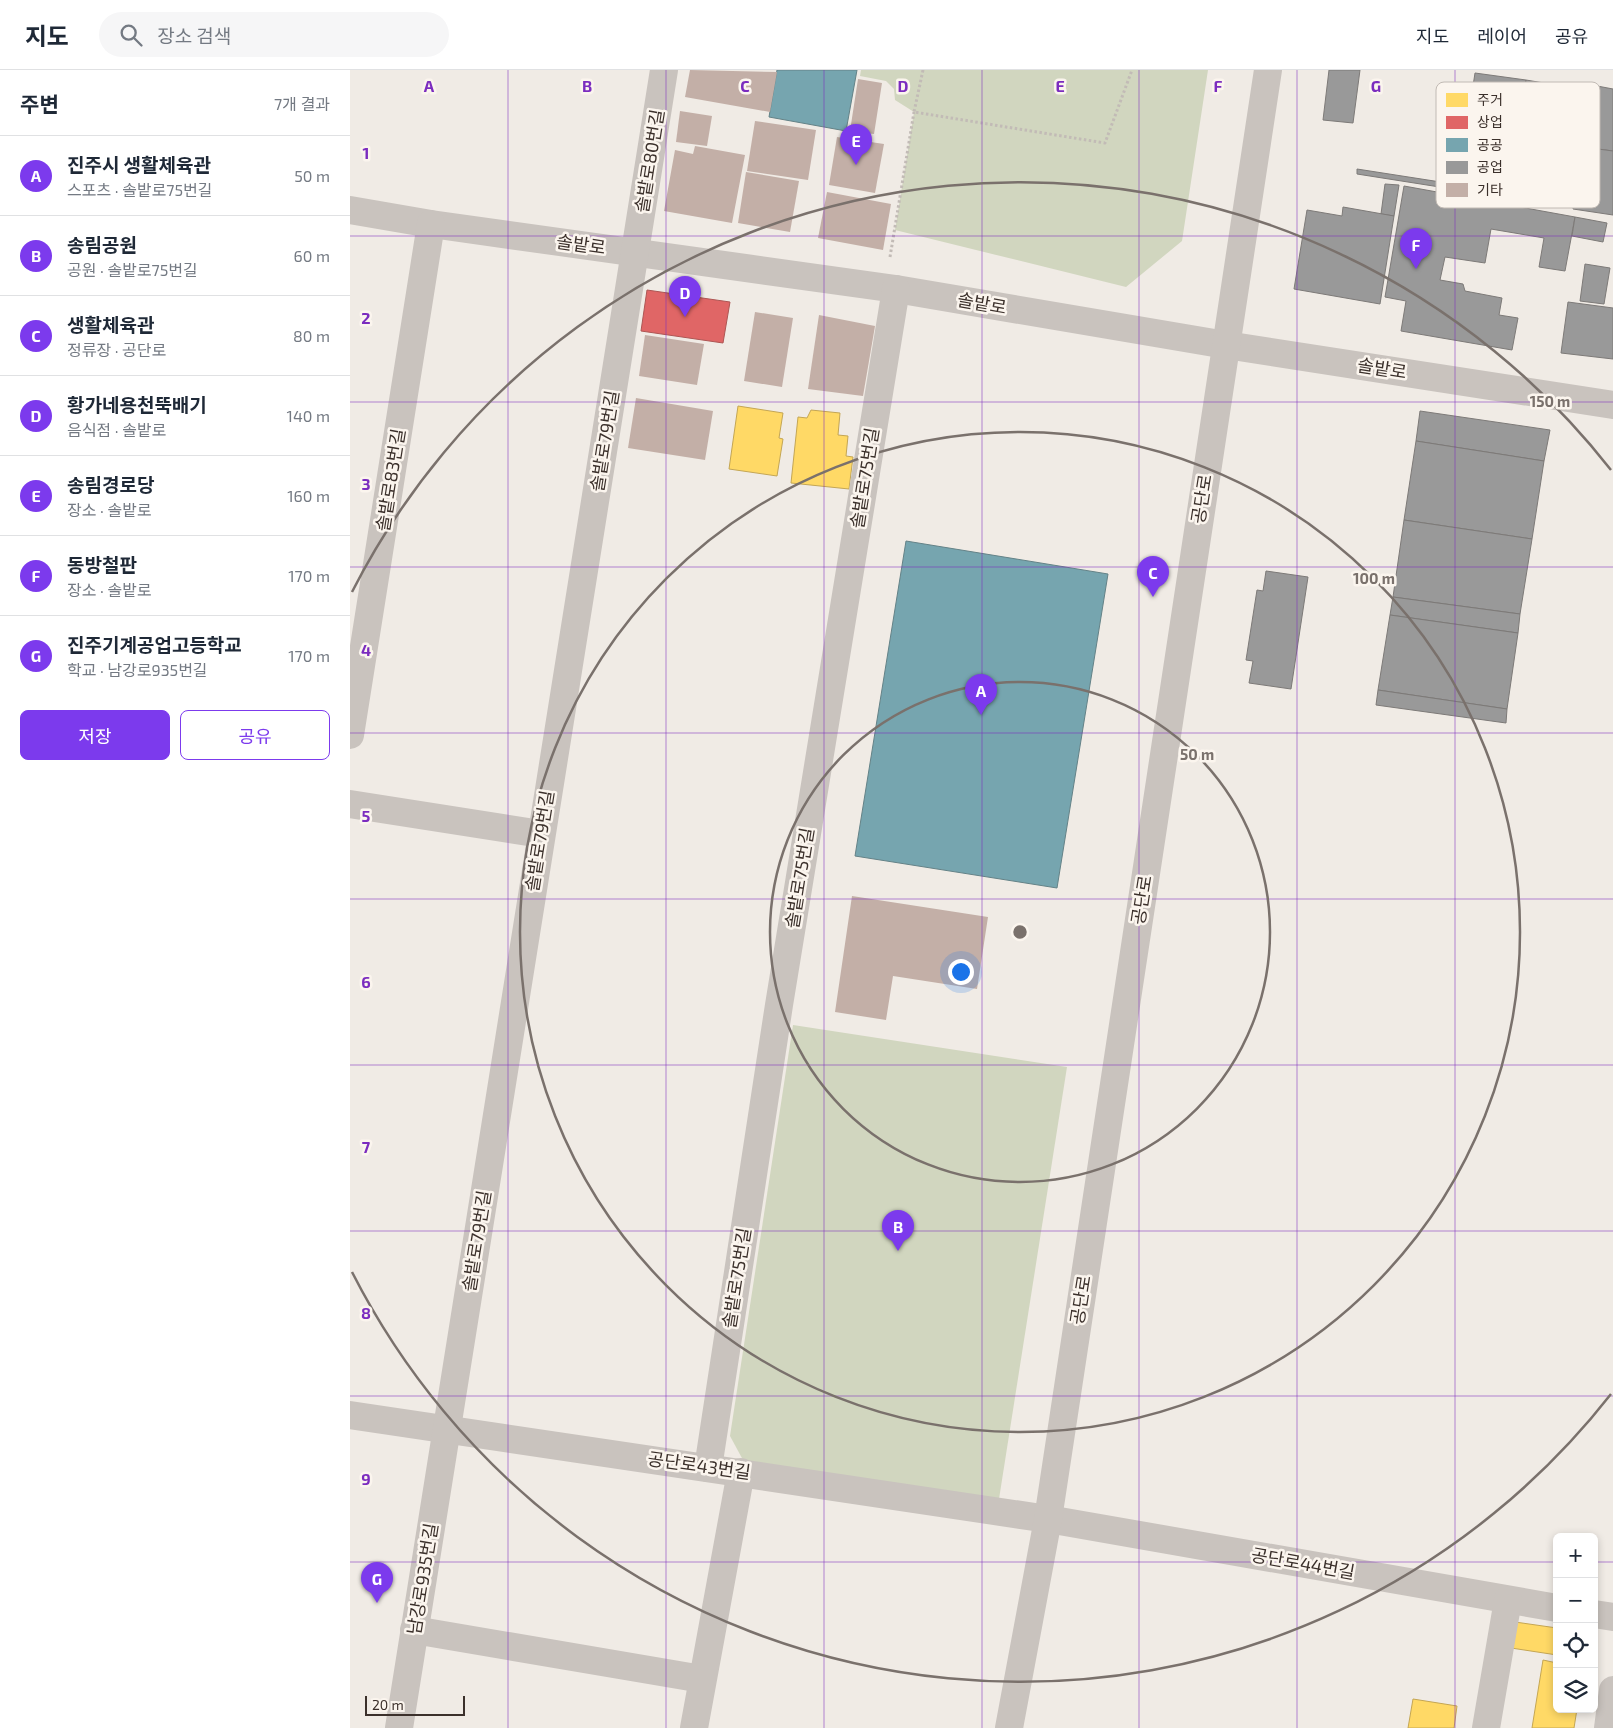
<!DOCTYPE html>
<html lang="ko">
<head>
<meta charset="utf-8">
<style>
	:root { --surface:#fff; --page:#f6f6f7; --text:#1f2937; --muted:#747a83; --line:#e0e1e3; --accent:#7c3aed }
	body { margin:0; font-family:"Exo 2","Noto Sans KR",sans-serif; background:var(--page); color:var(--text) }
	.controls { position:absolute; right:15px; bottom:15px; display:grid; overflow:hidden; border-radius:8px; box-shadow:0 2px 8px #0003 }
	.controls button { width:45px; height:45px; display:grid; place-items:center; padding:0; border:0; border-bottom:1px solid var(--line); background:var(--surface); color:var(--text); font:25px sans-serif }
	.scale { position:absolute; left:15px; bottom:12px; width:100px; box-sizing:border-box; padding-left:5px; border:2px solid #3b302b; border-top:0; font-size:14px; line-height:18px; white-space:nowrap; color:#3b302b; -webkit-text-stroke:4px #fbf5ee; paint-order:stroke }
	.you { position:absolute; left:610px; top:901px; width:18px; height:18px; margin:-12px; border:4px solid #fff; border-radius:50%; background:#1a73e8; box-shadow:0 0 0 8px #1a73e833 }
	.badge { display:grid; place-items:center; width:32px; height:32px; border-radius:50%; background:var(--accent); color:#fff; font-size:16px; font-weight:700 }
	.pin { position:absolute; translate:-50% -41px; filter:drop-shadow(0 1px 2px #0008) }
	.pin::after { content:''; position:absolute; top:26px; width:18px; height:15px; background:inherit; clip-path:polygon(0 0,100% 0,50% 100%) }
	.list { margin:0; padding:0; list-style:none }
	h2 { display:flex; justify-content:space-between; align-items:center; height:65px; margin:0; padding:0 20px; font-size:21px }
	h2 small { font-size:16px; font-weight:400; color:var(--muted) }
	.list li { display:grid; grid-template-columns:32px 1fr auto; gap:15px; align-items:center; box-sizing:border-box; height:80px; padding:0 20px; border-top:1px solid var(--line) }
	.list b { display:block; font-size:19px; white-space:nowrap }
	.list p { margin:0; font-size:16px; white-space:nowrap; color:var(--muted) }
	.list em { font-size:16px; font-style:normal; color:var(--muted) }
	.actions { display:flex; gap:10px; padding:15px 20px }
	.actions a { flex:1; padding:11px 0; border:1px solid var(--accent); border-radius:8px; text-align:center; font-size:18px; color:var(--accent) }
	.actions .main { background:var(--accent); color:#fff }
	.icon { flex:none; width:28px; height:28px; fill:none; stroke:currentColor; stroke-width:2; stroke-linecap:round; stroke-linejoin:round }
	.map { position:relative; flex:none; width:1263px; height:1658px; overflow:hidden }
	header { display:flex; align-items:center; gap:30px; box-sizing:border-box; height:70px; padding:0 25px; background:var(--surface); border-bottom:1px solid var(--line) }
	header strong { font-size:24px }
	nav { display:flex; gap:28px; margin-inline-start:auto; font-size:18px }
	.search { width:350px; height:45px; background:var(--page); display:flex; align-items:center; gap:12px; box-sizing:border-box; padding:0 18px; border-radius:28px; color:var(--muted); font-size:19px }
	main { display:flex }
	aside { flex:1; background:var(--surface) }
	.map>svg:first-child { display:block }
	.green { fill:#d1d6bf }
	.homes { fill:#ffd966; stroke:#c4a654 }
	.shops { fill:#e06666; stroke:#ae5654 }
	.public { fill:#76a5af; stroke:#648287 }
	.industry { fill:#999; stroke:#7d7a78 }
	.building { fill:#c3afa7 }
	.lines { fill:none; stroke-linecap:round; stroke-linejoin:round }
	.path { stroke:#c2bbb6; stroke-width:3; stroke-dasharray:2.5 2.5; stroke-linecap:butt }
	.minor { stroke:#c9c3be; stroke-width:28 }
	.grid { fill:none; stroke:#7b2cbf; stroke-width:1; stroke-opacity:0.55 }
	.ring { fill:none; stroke:#7a716c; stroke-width:2.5 }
	.labels { text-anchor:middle; stroke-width:5; stroke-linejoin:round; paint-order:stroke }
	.street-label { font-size:18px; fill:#3b302b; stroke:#fbf5ee }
	.key { fill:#fbf5ee; stroke:#c1bab4; stroke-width:1 }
	.key-label { font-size:14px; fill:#3b302b }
	.grid-label { font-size:16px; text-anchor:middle; font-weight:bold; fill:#7b2cbf; stroke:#fbf5ee; stroke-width:5; stroke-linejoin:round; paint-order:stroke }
	.centre { fill:#7a716c; stroke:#fbf5ee; stroke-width:2.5 }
	.ring-label { font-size:15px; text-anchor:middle; font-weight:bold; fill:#7a716c; stroke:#fbf5ee; stroke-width:5; stroke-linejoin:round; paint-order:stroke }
</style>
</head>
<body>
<header>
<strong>지도</strong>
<div class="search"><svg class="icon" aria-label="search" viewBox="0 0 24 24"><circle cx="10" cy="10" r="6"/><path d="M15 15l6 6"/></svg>장소 검색</div>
<nav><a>지도</a><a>레이어</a><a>공유</a></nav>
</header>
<main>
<aside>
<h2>주변<small>7개 결과</small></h2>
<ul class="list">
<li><span class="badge">A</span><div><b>진주시 생활체육관</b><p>스포츠 · 솔밭로75번길</p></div><em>50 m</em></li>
<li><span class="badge">B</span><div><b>송림공원</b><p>공원 · 솔밭로75번길</p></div><em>60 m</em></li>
<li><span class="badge">C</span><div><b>생활체육관</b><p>정류장 · 공단로</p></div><em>80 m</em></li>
<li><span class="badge">D</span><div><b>황가네용천뚝배기</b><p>음식점 · 솔밭로</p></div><em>140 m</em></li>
<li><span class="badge">E</span><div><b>송림경로당</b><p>장소 · 솔밭로</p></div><em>160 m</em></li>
<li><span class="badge">F</span><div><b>동방철판</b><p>장소 · 솔밭로</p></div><em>170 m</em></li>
<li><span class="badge">G</span><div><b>진주기계공업고등학교</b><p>학교 · 남강로935번길</p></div><em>170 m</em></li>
</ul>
<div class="actions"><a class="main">저장</a><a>공유</a></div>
</aside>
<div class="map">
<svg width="1263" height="1658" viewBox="0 0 1263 1658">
	<rect width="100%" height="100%" fill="#f0ebe5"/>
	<g class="green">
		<path d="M511 0H858L832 171 776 217 545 160 564 42 545 30 544 19 536 11 510 6Z"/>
		<path d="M443 955 717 997 649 1429 393 1390 380 1366Z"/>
	</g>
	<g class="homes">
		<path d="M388 336 433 343 429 368 433 369 427 406 379 399Z"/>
		<path d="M461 340 490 343 488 365 498 366 496 386 503 387 499 419 441 413 448 347 457 348Z"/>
		<path d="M1165 1552 1207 1558V1585L1161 1578Z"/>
		<path d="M1193 1590 1207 1593V1639H1227L1224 1658H1182Z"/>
		<path d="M1063 1629 1107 1636 1104 1658H1058Z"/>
	</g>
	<path class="shops" d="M297 220 380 232 373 273 291 261Z"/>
	<g class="public">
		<path d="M427 0H507L496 61 419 47Z"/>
		<path d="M556 471 758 504 707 818 505 786Z"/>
	</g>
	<g class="industry">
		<path d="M979 0H1010L1003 53 973 50Z"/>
		<path d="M1125 3 1176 10 1168 70 1116 62Z"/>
		<path d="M1176 10 1200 14 1191 73 1168 70Z"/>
		<path d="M1242 15 1263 19V81L1233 77Z"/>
		<path d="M1233 77 1263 81V145L1223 139Z"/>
		<path d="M1007 99 1097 113 1096 118 1007 104Z"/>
		<path d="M1035 114 1049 115 1044 146 1031 144Z"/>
		<path d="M1054 116 1225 147 1215 201 1189 197 1194 168 1141 159 1135 193 1095 187 1090 210 1113 214 1115 221 1152 228 1149 245 1168 248 1162 280 1051 261 1056 231 1035 227Z"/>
		<path d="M993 137 1044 146 1030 234 944 219 957 140 992 146Z"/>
		<path d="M1225 147 1257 153 1253 172 1222 166Z"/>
		<path d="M1235 194 1260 198 1254 234 1230 231Z"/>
		<path d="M1218 232 1263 238V289L1211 283Z"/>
		<path d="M1070 341 1200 360 1194 391 1066 371Z"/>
		<path d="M1066 371 1194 391 1182 469 1054 450Z"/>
		<path d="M1054 450 1182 469 1170 544 1043 527Z"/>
		<path d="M916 501 958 507 941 619 899 613 903 591 896 590 907 520 913 521Z"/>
		<path d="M1043 527 1170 544 1168 563 1040 545Z"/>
		<path d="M1040 545 1168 563 1157 639 1028 620Z"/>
		<path d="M1028 620 1157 639 1156 653 1026 635Z"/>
	</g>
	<g class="building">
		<path d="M340 0 427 2 420 42 335 27Z"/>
		<path d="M508 9 532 13 524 64 500 61Z"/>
		<path d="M330 41 362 46 357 76 326 72Z"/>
		<path d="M405 51 466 60 458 110 397 101Z"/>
		<path d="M487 67 534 74 525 123 479 115Z"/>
		<path d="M345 76 395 85 382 153 314 141 325 80 343 84Z"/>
		<path d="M396 102 449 111 440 162 388 153Z"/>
		<path d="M477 122 541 134 533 180 468 168Z"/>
		<path d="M405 242 443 248 432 317 394 311Z"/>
		<path d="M469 245 525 256 513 326 458 319Z"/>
		<path d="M295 265 354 274 347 315 289 306Z"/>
		<path d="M286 328 363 341 355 390 278 378Z"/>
		<path d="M502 826 638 847 627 919 543 906 536 950 485 942Z"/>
	</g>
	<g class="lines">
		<g class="path">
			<path d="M573 0 564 42 755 73 782 0"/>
			<path d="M540 187 564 42"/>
		</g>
		<g class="minor">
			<path d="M0 140 81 154 546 219 876 275 1263 335"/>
			<path d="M0 665 81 154"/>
			<path d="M0 734 191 764"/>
			<path d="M0 1345 698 1449 1207 1538"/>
			<path d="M358 1398 429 935 546 219"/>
			<path d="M1244 1544 1263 1547"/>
			<path d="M64 1560 352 1609"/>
			<path d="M49 1658 314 0"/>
			<path d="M344 1658 391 1402"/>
			<path d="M659 1658 698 1449 918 0"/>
			<path d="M1136 1658 1158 1530"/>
			<path d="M1258 1658 1263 1620"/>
		</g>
	</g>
	<path class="grid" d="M158 0V1658M316 0V1658M474 0V1658M632 0V1658M789 0V1658M947 0V1658M1105 0V1658M0 166H1263M0 332H1263M0 497H1263M0 663H1263M0 829H1263M0 995H1263M0 1161H1263M0 1326H1263M0 1492H1207M1244 1492H1263"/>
	<g class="ring">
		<circle cx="670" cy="862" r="250"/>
		<circle cx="670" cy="862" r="500"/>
		<path d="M1261 1324A750 750 0 0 1 2 1202M2 522A750 750 0 0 1 1261 400"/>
	</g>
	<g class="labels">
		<g class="street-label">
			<text transform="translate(300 91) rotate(-81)" y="6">솔밭로80번길</text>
			<text transform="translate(231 175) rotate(8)" y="6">솔밭로</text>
			<text transform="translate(632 234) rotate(10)" y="6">솔밭로</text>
			<text transform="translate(1032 299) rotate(9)" y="6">솔밭로</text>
			<text transform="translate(255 371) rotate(-81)" y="6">솔밭로79번길</text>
			<text transform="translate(515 408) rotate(-81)" y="6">솔밭로75번길</text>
			<text transform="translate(41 410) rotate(-81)" y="6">솔밭로83번길</text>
			<text transform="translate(852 429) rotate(-81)" y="6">공단로</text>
			<text transform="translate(190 771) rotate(-81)" y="6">솔밭로79번길</text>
			<text transform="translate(450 808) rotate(-81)" y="6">솔밭로75번길</text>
			<text transform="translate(792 830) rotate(-81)" y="6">공단로</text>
			<text transform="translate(127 1171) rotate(-81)" y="6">솔밭로79번길</text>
			<text transform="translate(387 1208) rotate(-81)" y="6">솔밭로75번길</text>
			<text transform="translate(731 1230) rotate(-81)" y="6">공단로</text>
			<text transform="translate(349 1396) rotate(8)" y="6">공단로43번길</text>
			<text transform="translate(953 1494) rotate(10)" y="6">공단로44번길</text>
			<text transform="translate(73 1509) rotate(-81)" y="6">남강로935번길</text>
		</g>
	</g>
	<rect x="1086" y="12" width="164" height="126" rx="8" class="key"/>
	<rect x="1096" y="23" width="22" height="14" fill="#ffd966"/>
	<rect x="1096" y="46" width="22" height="13" fill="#e06666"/>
	<rect x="1096" y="68" width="22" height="14" fill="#76a5af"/>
	<rect x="1096" y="91" width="22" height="13" fill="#999"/>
	<rect x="1096" y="113" width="22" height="14" fill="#c3afa7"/>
	<g class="key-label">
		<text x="1127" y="35">주거</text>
		<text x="1127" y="57">상업</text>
		<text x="1127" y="80">공공</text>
		<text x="1127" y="102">공업</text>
		<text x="1127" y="125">기타</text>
	</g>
	<g class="grid-label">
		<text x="79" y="22">A</text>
		<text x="237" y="22">B</text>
		<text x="395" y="22">C</text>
		<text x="553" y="22">D</text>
		<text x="710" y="22">E</text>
		<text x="868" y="22">F</text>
		<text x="1026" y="22">G</text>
		<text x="16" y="89">1</text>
		<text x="16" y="254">2</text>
		<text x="16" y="420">3</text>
		<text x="16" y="586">4</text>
		<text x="16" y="752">5</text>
		<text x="16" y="918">6</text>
		<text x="16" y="1083">7</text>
		<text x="16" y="1249">8</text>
		<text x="16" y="1415">9</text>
	</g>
	<circle cx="670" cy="862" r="8" class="centre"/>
	<g class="ring-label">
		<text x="1200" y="337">150 m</text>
		<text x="1024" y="514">100 m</text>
		<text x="847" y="690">50 m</text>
	</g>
</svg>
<div class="controls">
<button>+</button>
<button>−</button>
<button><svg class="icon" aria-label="locate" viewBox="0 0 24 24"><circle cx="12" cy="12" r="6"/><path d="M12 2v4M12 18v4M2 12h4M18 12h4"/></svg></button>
<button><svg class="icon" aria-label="layers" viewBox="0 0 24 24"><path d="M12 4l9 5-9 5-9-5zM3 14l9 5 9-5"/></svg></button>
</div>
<div class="scale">20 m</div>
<div class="you"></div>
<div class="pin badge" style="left:631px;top:645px">A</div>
<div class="pin badge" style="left:548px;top:1181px">B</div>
<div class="pin badge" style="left:803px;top:527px">C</div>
<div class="pin badge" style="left:335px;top:247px">D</div>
<div class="pin badge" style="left:506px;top:95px">E</div>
<div class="pin badge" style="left:1066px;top:199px">F</div>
<div class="pin badge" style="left:27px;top:1533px">G</div>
</div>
</main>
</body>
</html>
